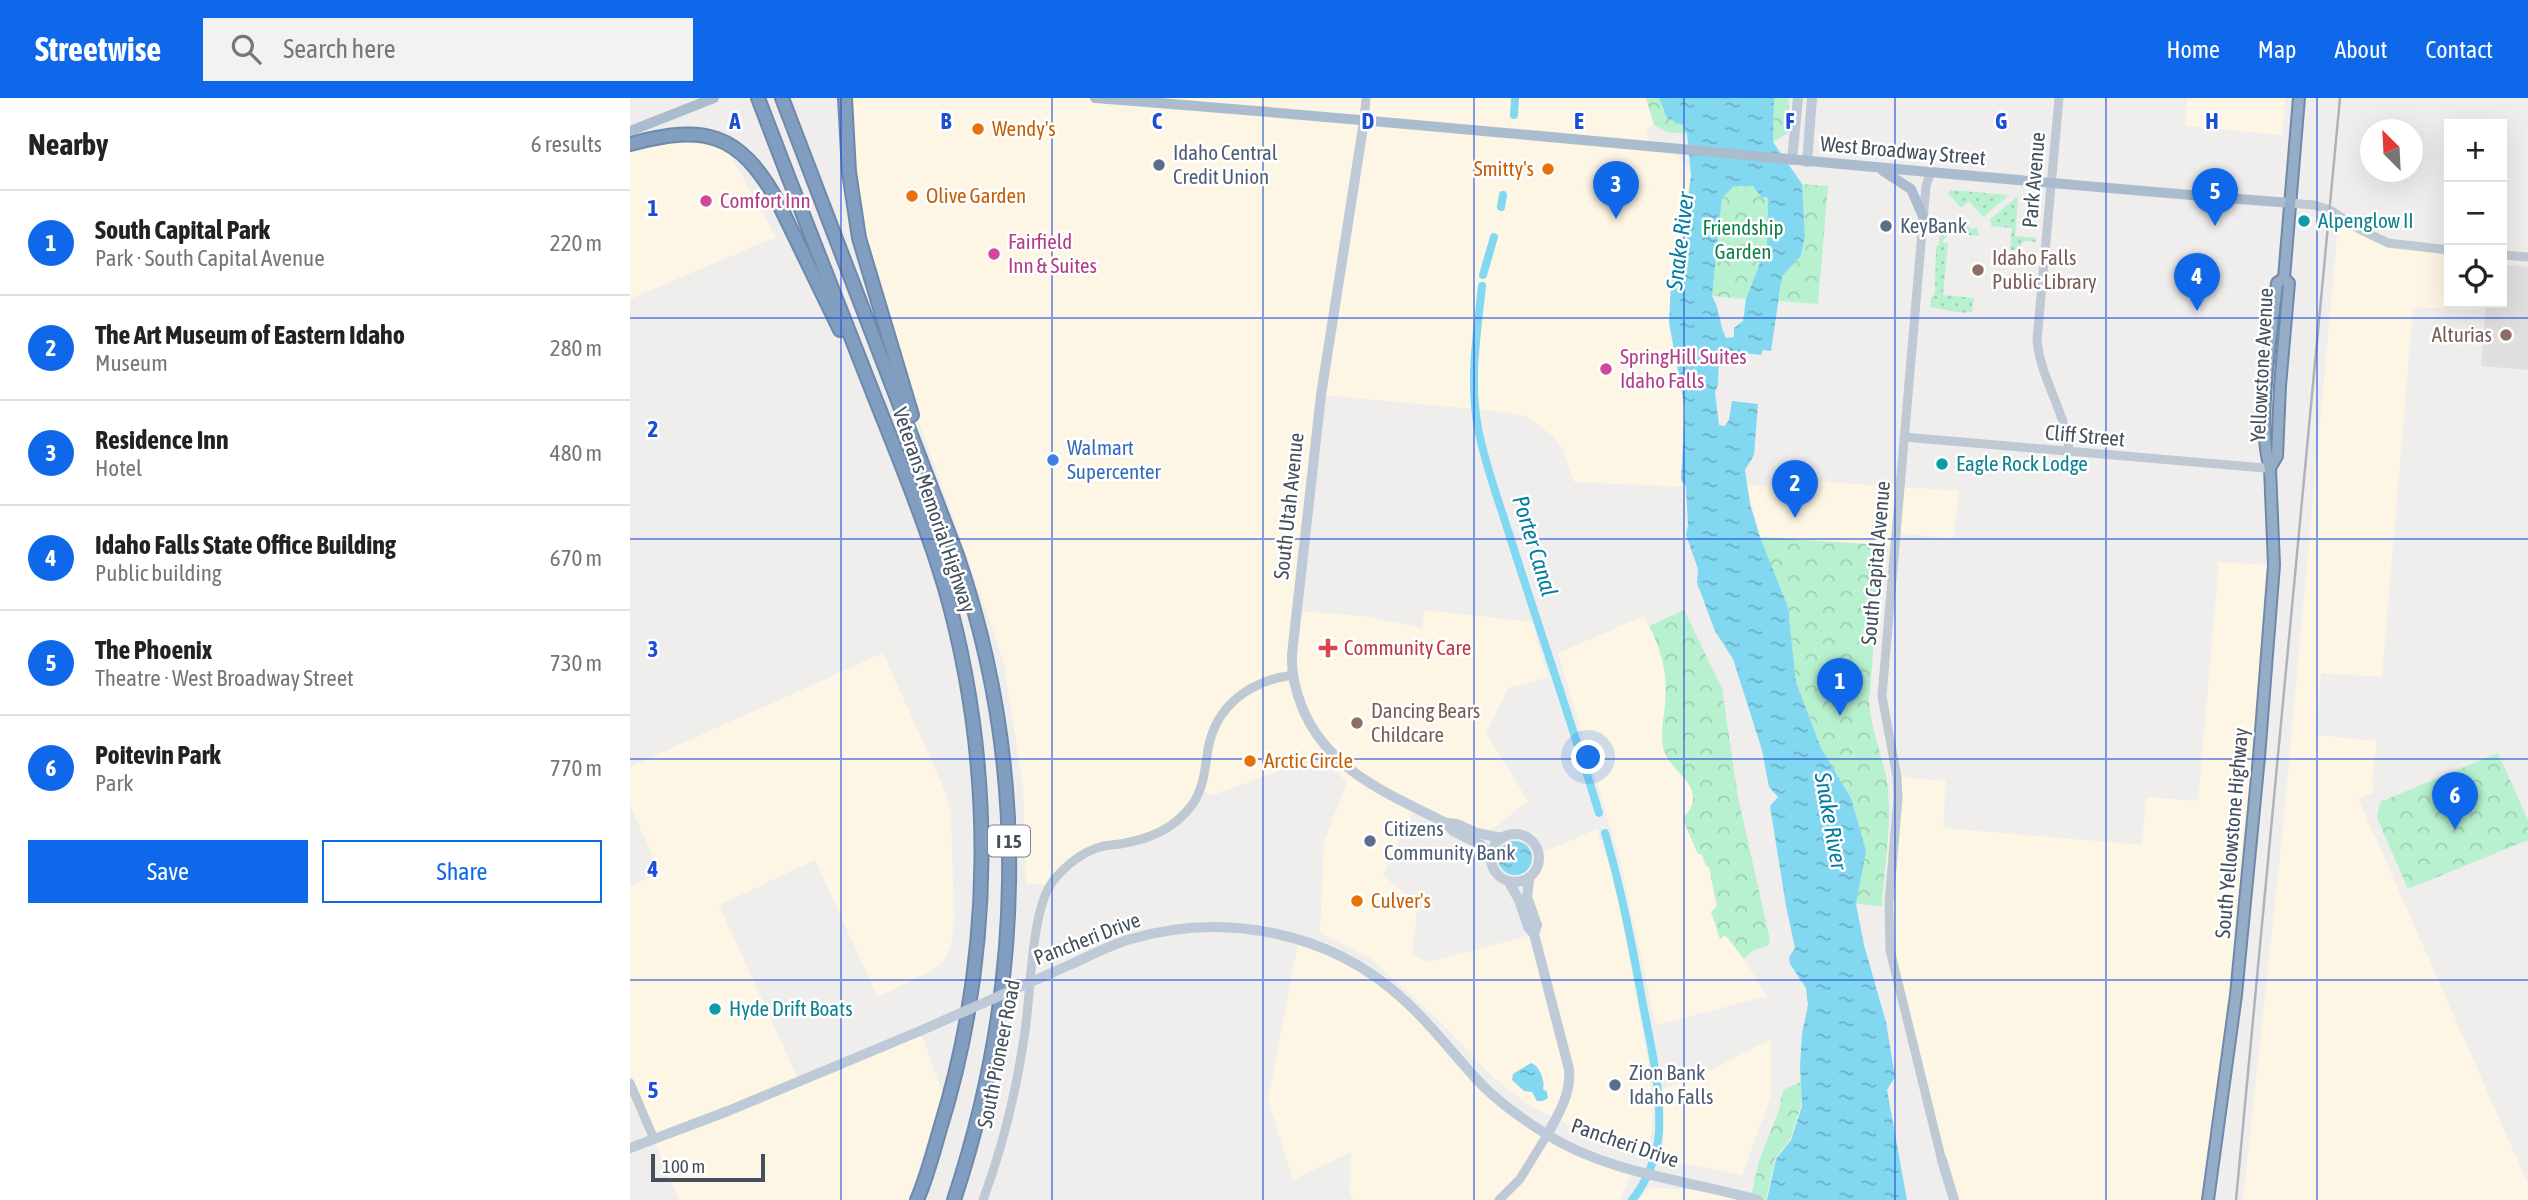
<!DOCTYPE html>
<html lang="en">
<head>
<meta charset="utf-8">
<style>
	:root { --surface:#fff; --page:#f2f2f2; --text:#222; --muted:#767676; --line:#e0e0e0; --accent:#0e68e9 }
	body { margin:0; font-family:"Asap Condensed",sans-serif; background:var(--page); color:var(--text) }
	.controls { position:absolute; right:21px; top:21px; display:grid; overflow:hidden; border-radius:0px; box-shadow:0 7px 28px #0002 }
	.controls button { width:63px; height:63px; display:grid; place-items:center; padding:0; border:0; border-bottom:2px solid var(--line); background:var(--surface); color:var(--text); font:35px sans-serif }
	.compass { position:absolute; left:1730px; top:21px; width:63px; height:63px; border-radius:50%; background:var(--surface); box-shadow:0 7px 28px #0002; rotate:336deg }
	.scale { position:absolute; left:21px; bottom:18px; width:114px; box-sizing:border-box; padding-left:7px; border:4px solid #44505c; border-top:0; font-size:19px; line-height:24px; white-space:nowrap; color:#44505c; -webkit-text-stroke:5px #fff; paint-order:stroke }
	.you { position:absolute; left:959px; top:660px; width:24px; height:24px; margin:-18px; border:5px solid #fff; border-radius:50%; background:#1a73e8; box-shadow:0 0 0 10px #1a73e833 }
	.badge { display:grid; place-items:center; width:46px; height:46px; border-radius:50%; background:var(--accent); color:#fff; font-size:23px; font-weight:700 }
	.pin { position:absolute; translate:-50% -58px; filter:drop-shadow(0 2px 4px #0008) }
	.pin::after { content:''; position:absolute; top:37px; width:24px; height:21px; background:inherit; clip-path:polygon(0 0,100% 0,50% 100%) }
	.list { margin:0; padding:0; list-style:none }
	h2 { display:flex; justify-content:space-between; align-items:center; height:91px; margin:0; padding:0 28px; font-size:30px }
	h2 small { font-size:23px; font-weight:400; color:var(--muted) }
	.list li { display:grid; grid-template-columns:46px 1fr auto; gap:21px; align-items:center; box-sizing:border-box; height:105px; padding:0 28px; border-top:2px solid var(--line) }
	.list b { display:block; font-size:26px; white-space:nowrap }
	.list p { margin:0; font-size:23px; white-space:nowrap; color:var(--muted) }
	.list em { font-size:23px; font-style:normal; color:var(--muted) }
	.actions { display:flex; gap:14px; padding:21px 28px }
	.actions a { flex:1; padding:16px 0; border:2px solid var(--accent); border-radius:0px; text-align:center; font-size:24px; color:var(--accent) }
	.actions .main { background:var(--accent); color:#fff }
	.icon { flex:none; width:38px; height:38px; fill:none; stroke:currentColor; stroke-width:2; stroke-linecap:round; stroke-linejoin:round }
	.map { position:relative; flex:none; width:1898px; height:1102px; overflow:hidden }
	header { display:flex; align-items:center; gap:42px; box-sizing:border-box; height:98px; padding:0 35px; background:var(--accent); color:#fff }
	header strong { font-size:33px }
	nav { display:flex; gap:38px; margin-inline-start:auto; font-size:24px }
	.search { width:490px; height:63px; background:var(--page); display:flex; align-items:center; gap:18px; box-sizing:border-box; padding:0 24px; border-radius:0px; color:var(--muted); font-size:26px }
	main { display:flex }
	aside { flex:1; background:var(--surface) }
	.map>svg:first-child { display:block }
	.commercial { fill:#fdf6e4 }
	.education { fill:#e1dedf }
	.grass { fill:url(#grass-dots) }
	.forest { fill:url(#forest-crowns) }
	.water { fill:url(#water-ripples); fill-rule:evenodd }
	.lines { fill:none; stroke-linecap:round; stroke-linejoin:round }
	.canal { stroke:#82d7f1; stroke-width:8 }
	.trunk-casing { stroke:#6d89ab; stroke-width:14 }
	.motorway-casing { stroke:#6d89ab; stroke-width:16 }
	.tertiary { stroke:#bfc9d4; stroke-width:9 }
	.secondary { stroke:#becad8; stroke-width:10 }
	.primary { stroke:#abbcce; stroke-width:10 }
	.trunk { stroke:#96adc7; stroke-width:10 }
	.motorway { stroke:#819ec0; stroke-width:12 }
	.rail { stroke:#afb2b8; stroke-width:2.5 }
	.secondary-bridge { stroke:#becad8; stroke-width:10 }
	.grid { fill:none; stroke:#1d4ed8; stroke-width:2; stroke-opacity:0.55 }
	.food-dot { fill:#e8710a; stroke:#fff; stroke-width:2.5 }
	.service-dot { fill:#5c6f8a; stroke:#fff; stroke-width:2.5 }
	.hotel-dot { fill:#d1479c; stroke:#fff; stroke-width:2.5 }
	.culture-dot { fill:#0f9aa8; stroke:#fff; stroke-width:2.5 }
	.education-dot { fill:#8d6e63; stroke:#fff; stroke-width:2.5 }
	.shop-dot { fill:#3f7fe0; stroke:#fff; stroke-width:2.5 }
	.health-dot { fill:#e0444e; stroke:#fff; stroke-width:2.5 }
	.labels { text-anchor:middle; stroke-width:5; stroke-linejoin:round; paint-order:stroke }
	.shield { fill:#fff; stroke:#7c848d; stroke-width:2 }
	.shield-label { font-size:19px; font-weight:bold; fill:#44505c }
	.food-label { font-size:21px; fill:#c56008; stroke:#fff; text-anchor:start }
	.street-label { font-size:21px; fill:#44505c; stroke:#fff }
	.service-label { font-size:21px; fill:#4e5e75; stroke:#fff; text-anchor:start }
	.hotel-label { font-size:21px; fill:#b23c85; stroke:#fff; text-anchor:start }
	.culture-label { font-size:21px; fill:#0d838f; stroke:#fff; text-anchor:start }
	.park-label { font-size:21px; fill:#11814c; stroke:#fff }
	.education-label { font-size:21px; fill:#785e54; stroke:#fff; text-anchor:start }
	.shop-label { font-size:21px; fill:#366cbe; stroke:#fff; text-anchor:start }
	.health-label { font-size:21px; fill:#be3a42; stroke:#fff; text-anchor:start }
	.water-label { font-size:23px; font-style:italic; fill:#047ba0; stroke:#fff }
	.grid-label { font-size:23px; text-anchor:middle; font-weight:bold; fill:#1d4ed8; stroke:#fff; stroke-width:5; stroke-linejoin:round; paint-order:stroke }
</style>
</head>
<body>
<header>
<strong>Streetwise</strong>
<div class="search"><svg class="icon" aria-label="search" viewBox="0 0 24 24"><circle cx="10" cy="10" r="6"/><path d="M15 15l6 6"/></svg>Search here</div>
<nav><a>Home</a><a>Map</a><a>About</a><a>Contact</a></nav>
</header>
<main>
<aside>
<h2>Nearby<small>6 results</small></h2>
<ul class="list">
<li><span class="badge">1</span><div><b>South Capital Park</b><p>Park · South Capital Avenue</p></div><em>220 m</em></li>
<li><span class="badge">2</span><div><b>The Art Museum of Eastern Idaho</b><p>Museum</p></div><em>280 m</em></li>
<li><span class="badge">3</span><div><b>Residence Inn</b><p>Hotel</p></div><em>480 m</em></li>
<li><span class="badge">4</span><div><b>Idaho Falls State Office Building</b><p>Public building</p></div><em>670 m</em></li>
<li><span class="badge">5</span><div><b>The Phoenix</b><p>Theatre · West Broadway Street</p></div><em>730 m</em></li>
<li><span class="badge">6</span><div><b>Poitevin Park</b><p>Park</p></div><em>770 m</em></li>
</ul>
<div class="actions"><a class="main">Save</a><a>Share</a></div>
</aside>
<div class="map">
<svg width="1898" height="1102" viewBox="0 0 1898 1102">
	<defs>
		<pattern id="grass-dots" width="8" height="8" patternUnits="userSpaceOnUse" patternTransform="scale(1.75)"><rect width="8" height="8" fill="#b8f1cf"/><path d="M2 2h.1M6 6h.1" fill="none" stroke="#9fd0b4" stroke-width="1.8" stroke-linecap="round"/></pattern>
		<pattern id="forest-crowns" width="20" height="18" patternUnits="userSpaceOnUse" patternTransform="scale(1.75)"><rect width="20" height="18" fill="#b8f1cf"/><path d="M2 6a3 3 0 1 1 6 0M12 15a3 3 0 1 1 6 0" fill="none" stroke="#9fd0b4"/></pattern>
		<pattern id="water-ripples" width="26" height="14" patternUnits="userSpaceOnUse" patternTransform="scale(1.75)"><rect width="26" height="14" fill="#82d7f1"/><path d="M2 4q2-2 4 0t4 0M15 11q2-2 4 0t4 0" fill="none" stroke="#6cb1c6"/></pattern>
	</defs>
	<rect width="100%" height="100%" fill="#f0eded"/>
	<g class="commercial">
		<path d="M215 0H1016L1024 27 1016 32 1019 49 1042 51 1061 76 1056 117 1057 156 1041 185 1039 224 1055 311 1051 382 1056 389 944 384 933 352 923 338 897 319 876 314 691 297 667 513 733 518 792 530 794 512 902 524 918 579 878 590 856 635 898 703 849 741 785 709 753 778 788 804 782 856 799 864 904 836 900 816 904 785 914 754 967 731 986 786 1018 964 1023 1016 1019 1056 966 1041 899 1007 865 981 802 916 740 860 690 835 694 744 717 684 689 658 581 698 571 691 542 728 451 757 421 786H396L393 690 375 571 367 543 251 217 229 140Z"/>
		<path d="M1557 0H1655L1652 37 1555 28Z"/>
		<path d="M48 45H75L99 55 146 139 0 201V49Z"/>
		<path d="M1708 128 1729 131 1746 141 1819 152V205H1846V212L1783 209 1752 579 1691 575 1686 637 1747 643 1742 685 1745 694 1728 700 1898 1086V1102H1613L1652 740Z"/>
		<path d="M1168 382 1329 393 1323 440 1267 435 1265 450 1253 447 1130 439 1117 387 1161 389Z"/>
		<path d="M1589 464 1637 467 1631 564 1615 754 1578 1102H1317L1309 1047 1260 852 1267 679 1316 683 1313 730 1512 747 1516 699 1568 703Z"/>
		<path d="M1014 518 1026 542 1034 567 1037 591 1032 628 1043 669 1058 683 1062 692 1063 703 1059 713 1054 719V724L1076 768H1079L1091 840 1095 836 1114 861 1137 898 1026 927 989 758 928 555Z"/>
		<path d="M253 555 315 693 321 715 324 822 321 847 315 861 303 872 248 899 185 762 89 807 169 983 290 933 313 996 279 1102H49L0 985V788L30 775 0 707V669Z"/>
		<path d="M669 840 738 873 836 969 917 1037 1003 1072 990 1102H723L720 1095 721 1054 663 1082 638 1002Z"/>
		<path d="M1141 941V998L1112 1077 1037 1062 1033 1058V990L1067 979Z"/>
		<path d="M1019 1089 1105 1095 1104 1102H1009Z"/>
	</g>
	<path class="education" d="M1872 166 1898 169V272L1851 268 1856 205H1872Z"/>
	<g class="grass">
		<path d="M1321 92 1379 97 1378 98 1353 119 1339 103 1331 110 1318 95Z"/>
		<path d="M1388 98 1385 138 1406 140V144L1394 143 1387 152H1380L1382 130 1361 128V123L1359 122Z"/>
		<path d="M1332 120 1342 132 1346 129 1350 138 1329 136 1328 131 1319 135 1312 144 1318 146 1313 197 1344 200 1342 214C1331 217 1313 210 1300 209L1301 199 1305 196V189L1306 149 1309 146 1310 137Z"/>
	</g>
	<g class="forest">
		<path d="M1016 0H1029L1037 20 1054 28 1057 36 1037 34 1024 27Z"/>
		<path d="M1144 0H1159L1158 35 1143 44Z"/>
		<path d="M1172 86 1198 88 1188 206 1149 203 1152 177 1171 158 1175 138Z"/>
		<path d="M1104 88H1123L1133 101H1138L1137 147 1116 201 1082 198 1092 100Z"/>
		<path d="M1130 439 1253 447 1239 600C1240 632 1254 659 1258 690 1262 728 1254 769 1252 808L1226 806 1235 753 1221 700 1191 650 1166 584 1158 509Z"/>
		<path d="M1054 512 1092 590 1108 699 1140 842 1138 848 1124 852 1114 861 1095 837 1090 841 1081 814 1087 808 1079 769 1076 768 1072 756H1068L1054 724V719C1081 689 1040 676 1033 650 1030 635 1034 621 1035 606 1038 578 1032 553 1019 528Z"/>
		<path d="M1868 655 1898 722V742L1778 791 1747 720 1750 704Z"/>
		<path d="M1171 984V1008L1160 1041 1145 1061 1136 1102H1120L1129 1063 1149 1012 1153 992Z"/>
	</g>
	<g class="water">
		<path d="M1029 0H1144L1143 44 1172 86 1175 138 1171 158 1152 178 1141 253 1133 252 1131 257 1104 254 1089 258 1088 287 1085 294 1089 327 1095 328 1099 322 1102 303 1128 306 1124 357 1115 372 1120 406 1130 439 1158 509 1166 584 1191 650 1221 700 1236 753 1226 806 1234 847 1256 924 1265 979 1257 992 1277 1102H1137L1146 1061 1161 1042 1172 1008 1170 967 1172 936 1178 907 1176 890 1160 866 1159 859 1165 850 1156 808 1140 708 1148 699 1139 689 1132 652 1103 561 1085 533 1067 485 1068 471 1056 437 1058 427 1056 389 1051 382 1055 311 1039 225 1041 185 1057 156 1056 117 1061 76 1057 36 1054 28 1037 20ZM1104 88H1123L1133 101 1135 99 1138 101 1137 147 1116 201 1113 223 1104 230V239L1096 240C1089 226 1090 211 1082 198L1092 100Z"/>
		<circle cx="885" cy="760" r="17"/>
		<path d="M901 965C910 968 915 983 913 991L917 994 918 1000 913 1003H907L902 994 894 993 882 982 883 976Z"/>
	</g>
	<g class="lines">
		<g class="canal">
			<path d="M884 17 885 0"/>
			<path d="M871 109 873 97"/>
			<path d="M853 177 864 139"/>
			<path d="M852 188C847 235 839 283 848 330 855 368 870 406 881 442 910 533 941 623 969 715"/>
			<path d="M975 735C992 794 1003 852 1014 912 1022 952 1031 993 1029 1034 1027 1058 1017 1084 1002 1102"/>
		</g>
		<defs>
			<g id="trunk">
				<path d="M1640 370 1647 358 1650 288 1659 185 1654 180"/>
				<path d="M1578 1102 1606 897 1629 659 1644 467 1640 370C1626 325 1642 235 1647 185L1654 180 1669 0"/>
			</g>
			<g id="motorway">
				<path d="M128 0C165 97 203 194 241 290 267 356 295 423 315 490 365 666 364 857 310 1031 303 1055 297 1079 287 1102"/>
				<path d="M152 0 327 457C400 669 394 890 324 1102"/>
				<path d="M215 0 219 74 229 140 282 317"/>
				<path d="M0 46C75 26 109 34 148 104L210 232"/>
			</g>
		</defs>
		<use href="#trunk" class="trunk-casing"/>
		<use href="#motorway" class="motorway-casing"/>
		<g class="tertiary">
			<path d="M1429 0 1407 242C1410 280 1438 319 1439 354"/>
			<path d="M734 23 736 0"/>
			<path d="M1300 76 1296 88 1252 598 1267 679 1268 699 1259 805 1260 852 1313 1067"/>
			<path d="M1660 105 1684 107 1700 112 1729 131 1758 145 1819 152"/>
			<path d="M1872 157 1898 159"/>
			<path d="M1274 339 1634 370"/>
			<path d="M0 985 24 1041"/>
			<path d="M353 1102C373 1048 387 990 395 933 401 895 401 811 423 783 436 767 450 755 470 749 476 747 484 747 490 746 520 741 544 731 562 707 574 690 575 670 578 651 586 607 620 583 663 577"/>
			<path d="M869 1102 890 1081 917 1037"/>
		</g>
		<g class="secondary">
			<path d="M734 23 691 297 662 556C661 575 665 591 672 609 698 673 759 696 816 725L823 733 851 747 861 757"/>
			<path d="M1162 62 1168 0"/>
			<path d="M1177 64 1182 0"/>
			<path d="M816 725 827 726 847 735 872 740"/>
			<circle cx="885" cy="760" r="24"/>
			<path d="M899 781 897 799 907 827 904 836 939 971C941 997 929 1015 917 1037"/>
			<path d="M879 784 889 802 898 829 904 836"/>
			<path d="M444 865C461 857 479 848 497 842 593 813 700 833 774 902 803 928 826 960 853 988 872 1007 894 1022 916 1036 979 1076 1058 1082 1128 1102"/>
			<path d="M0 1050 98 1013 290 933"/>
			<path d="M1312 1062 1324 1102"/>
		</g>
		<g class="primary">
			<path d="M465 0C863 30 1261 74 1660 105"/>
			<path d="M0 33 84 0"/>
			<path d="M1253 73 1281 91 1294 121"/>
		</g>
		<use href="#trunk" class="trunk"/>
		<use href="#motorway" class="motorway"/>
		<path class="rail" d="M1606 1102 1710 0"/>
		<path class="secondary-bridge" d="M290 933 444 865"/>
	</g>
	<path class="grid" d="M211 0V1102M422 0V1102M633 0V1102M844 0V1102M1054 0V1102M1265 0V1102M1476 0V1102M1687 0V1102M0 220H1898M0 441H1898M0 661H1898M0 882H1898"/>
	<g class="food-dot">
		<circle cx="348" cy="31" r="7"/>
		<circle cx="918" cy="71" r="7"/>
		<circle cx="282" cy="98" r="7"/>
		<circle cx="620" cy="663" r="7"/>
		<circle cx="727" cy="803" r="7"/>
	</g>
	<g class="service-dot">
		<circle cx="529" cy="67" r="7"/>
		<circle cx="1256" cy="128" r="7"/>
		<circle cx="740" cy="743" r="7"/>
		<circle cx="985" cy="987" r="7"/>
	</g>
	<g class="hotel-dot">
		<circle cx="76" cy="103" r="7"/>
		<circle cx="364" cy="156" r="7"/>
		<circle cx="976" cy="271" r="7"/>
	</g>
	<g class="culture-dot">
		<circle cx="1674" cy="123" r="7"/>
		<circle cx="1312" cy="366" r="7"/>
		<circle cx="85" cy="911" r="7"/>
	</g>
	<g class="education-dot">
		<circle cx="1348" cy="172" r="7"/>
		<circle cx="1876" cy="237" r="7"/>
		<circle cx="727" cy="625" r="7"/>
	</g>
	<circle class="shop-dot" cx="423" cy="362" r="7"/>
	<path class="health-dot" d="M694.5 539.5h7v7h7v7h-7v7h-7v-7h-7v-7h7z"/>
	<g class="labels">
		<rect class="shield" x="358" y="727.5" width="42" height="31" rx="5"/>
		<g class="shield-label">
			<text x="379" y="750">I 15</text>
		</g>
		<g class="food-label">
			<text x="362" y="38">Wendy's</text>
			<text x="904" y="78" text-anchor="end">Smitty's</text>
			<text x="296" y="105">Olive Garden</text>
			<text x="634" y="670">Arctic Circle</text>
			<text x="741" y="810">Culver's</text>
		</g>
		<g class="street-label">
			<text transform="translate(1273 53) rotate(5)" y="7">West Broadway Street</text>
			<text transform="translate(1404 82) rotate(-85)" y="7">Park Avenue</text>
			<text transform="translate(1632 267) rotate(-87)" y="7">Yellowstone Avenue</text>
			<text transform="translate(1455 338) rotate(5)" y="7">Cliff Street</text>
			<text transform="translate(659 408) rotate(-84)" y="7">South Utah Avenue</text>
			<text transform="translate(304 412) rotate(71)" y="7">Veterans Memorial Highway</text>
			<text transform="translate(1246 465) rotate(-85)" y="7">South Capital Avenue</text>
			<text transform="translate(1602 735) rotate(-85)" y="7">South Yellowstone Highway</text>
			<text transform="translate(457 841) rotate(-21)" y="7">Pancheri Drive</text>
			<text transform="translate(369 956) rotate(-79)" y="7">South Pioneer Road</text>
			<text transform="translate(995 1045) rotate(19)" y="7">Pancheri Drive</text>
		</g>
		<g class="service-label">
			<text x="543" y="62">Idaho Central<tspan x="543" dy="24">Credit Union</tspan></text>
			<text x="1270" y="135">KeyBank</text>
			<text x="754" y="738">Citizens<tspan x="754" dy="24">Community Bank</tspan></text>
			<text x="999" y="982">Zion Bank<tspan x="999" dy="24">Idaho Falls</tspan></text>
		</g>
		<g class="hotel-label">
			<text x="90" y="110">Comfort Inn</text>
			<text x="378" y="151">Fairfield<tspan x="378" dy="24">Inn &amp; Suites</tspan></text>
			<text x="990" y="266">SpringHill Suites<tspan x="990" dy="24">Idaho Falls</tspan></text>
		</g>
		<g class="culture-label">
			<text x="1688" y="130">Alpenglow II</text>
			<text x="1326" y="373">Eagle Rock Lodge</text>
			<text x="99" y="918">Hyde Drift Boats</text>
		</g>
		<g class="park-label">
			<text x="1113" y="137">Friendship<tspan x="1113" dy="24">Garden</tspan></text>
		</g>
		<g class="education-label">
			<text x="1362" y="167">Idaho Falls<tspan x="1362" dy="24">Public Library</tspan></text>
			<text x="1862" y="244" text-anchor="end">Alturias</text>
			<text x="741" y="620">Dancing Bears<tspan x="741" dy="24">Childcare</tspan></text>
		</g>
		<g class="shop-label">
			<text x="437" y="357">Walmart<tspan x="437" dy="24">Supercenter</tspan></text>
		</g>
		<g class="health-label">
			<text x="714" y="557">Community Care</text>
		</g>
		<g class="water-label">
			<text transform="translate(1050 143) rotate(-83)" y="8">Snake River</text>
			<text transform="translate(905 448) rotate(73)" y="8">Porter Canal</text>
			<text transform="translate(1201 723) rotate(80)" y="8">Snake River</text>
		</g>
	</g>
	<g class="grid-label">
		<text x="105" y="31">A</text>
		<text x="316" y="31">B</text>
		<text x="527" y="31">C</text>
		<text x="738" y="31">D</text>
		<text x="949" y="31">E</text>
		<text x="1160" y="31">F</text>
		<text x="1371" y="31">G</text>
		<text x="1582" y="31">H</text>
		<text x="23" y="118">1</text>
		<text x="23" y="339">2</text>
		<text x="23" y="559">3</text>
		<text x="23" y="779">4</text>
		<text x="23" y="1000">5</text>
	</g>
</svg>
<div class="controls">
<button>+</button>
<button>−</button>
<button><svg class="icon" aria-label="locate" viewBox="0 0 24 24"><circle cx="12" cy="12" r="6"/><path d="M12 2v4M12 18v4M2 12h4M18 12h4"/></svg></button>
</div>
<svg class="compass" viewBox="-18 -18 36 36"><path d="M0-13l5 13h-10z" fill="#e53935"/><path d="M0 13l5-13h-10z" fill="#767676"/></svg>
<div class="scale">100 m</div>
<div class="you"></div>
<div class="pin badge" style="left:1210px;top:618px">1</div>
<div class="pin badge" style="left:1165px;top:420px">2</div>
<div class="pin badge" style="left:986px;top:121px">3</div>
<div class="pin badge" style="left:1567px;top:213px">4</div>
<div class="pin badge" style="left:1585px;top:128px">5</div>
<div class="pin badge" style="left:1825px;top:732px">6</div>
</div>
</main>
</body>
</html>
